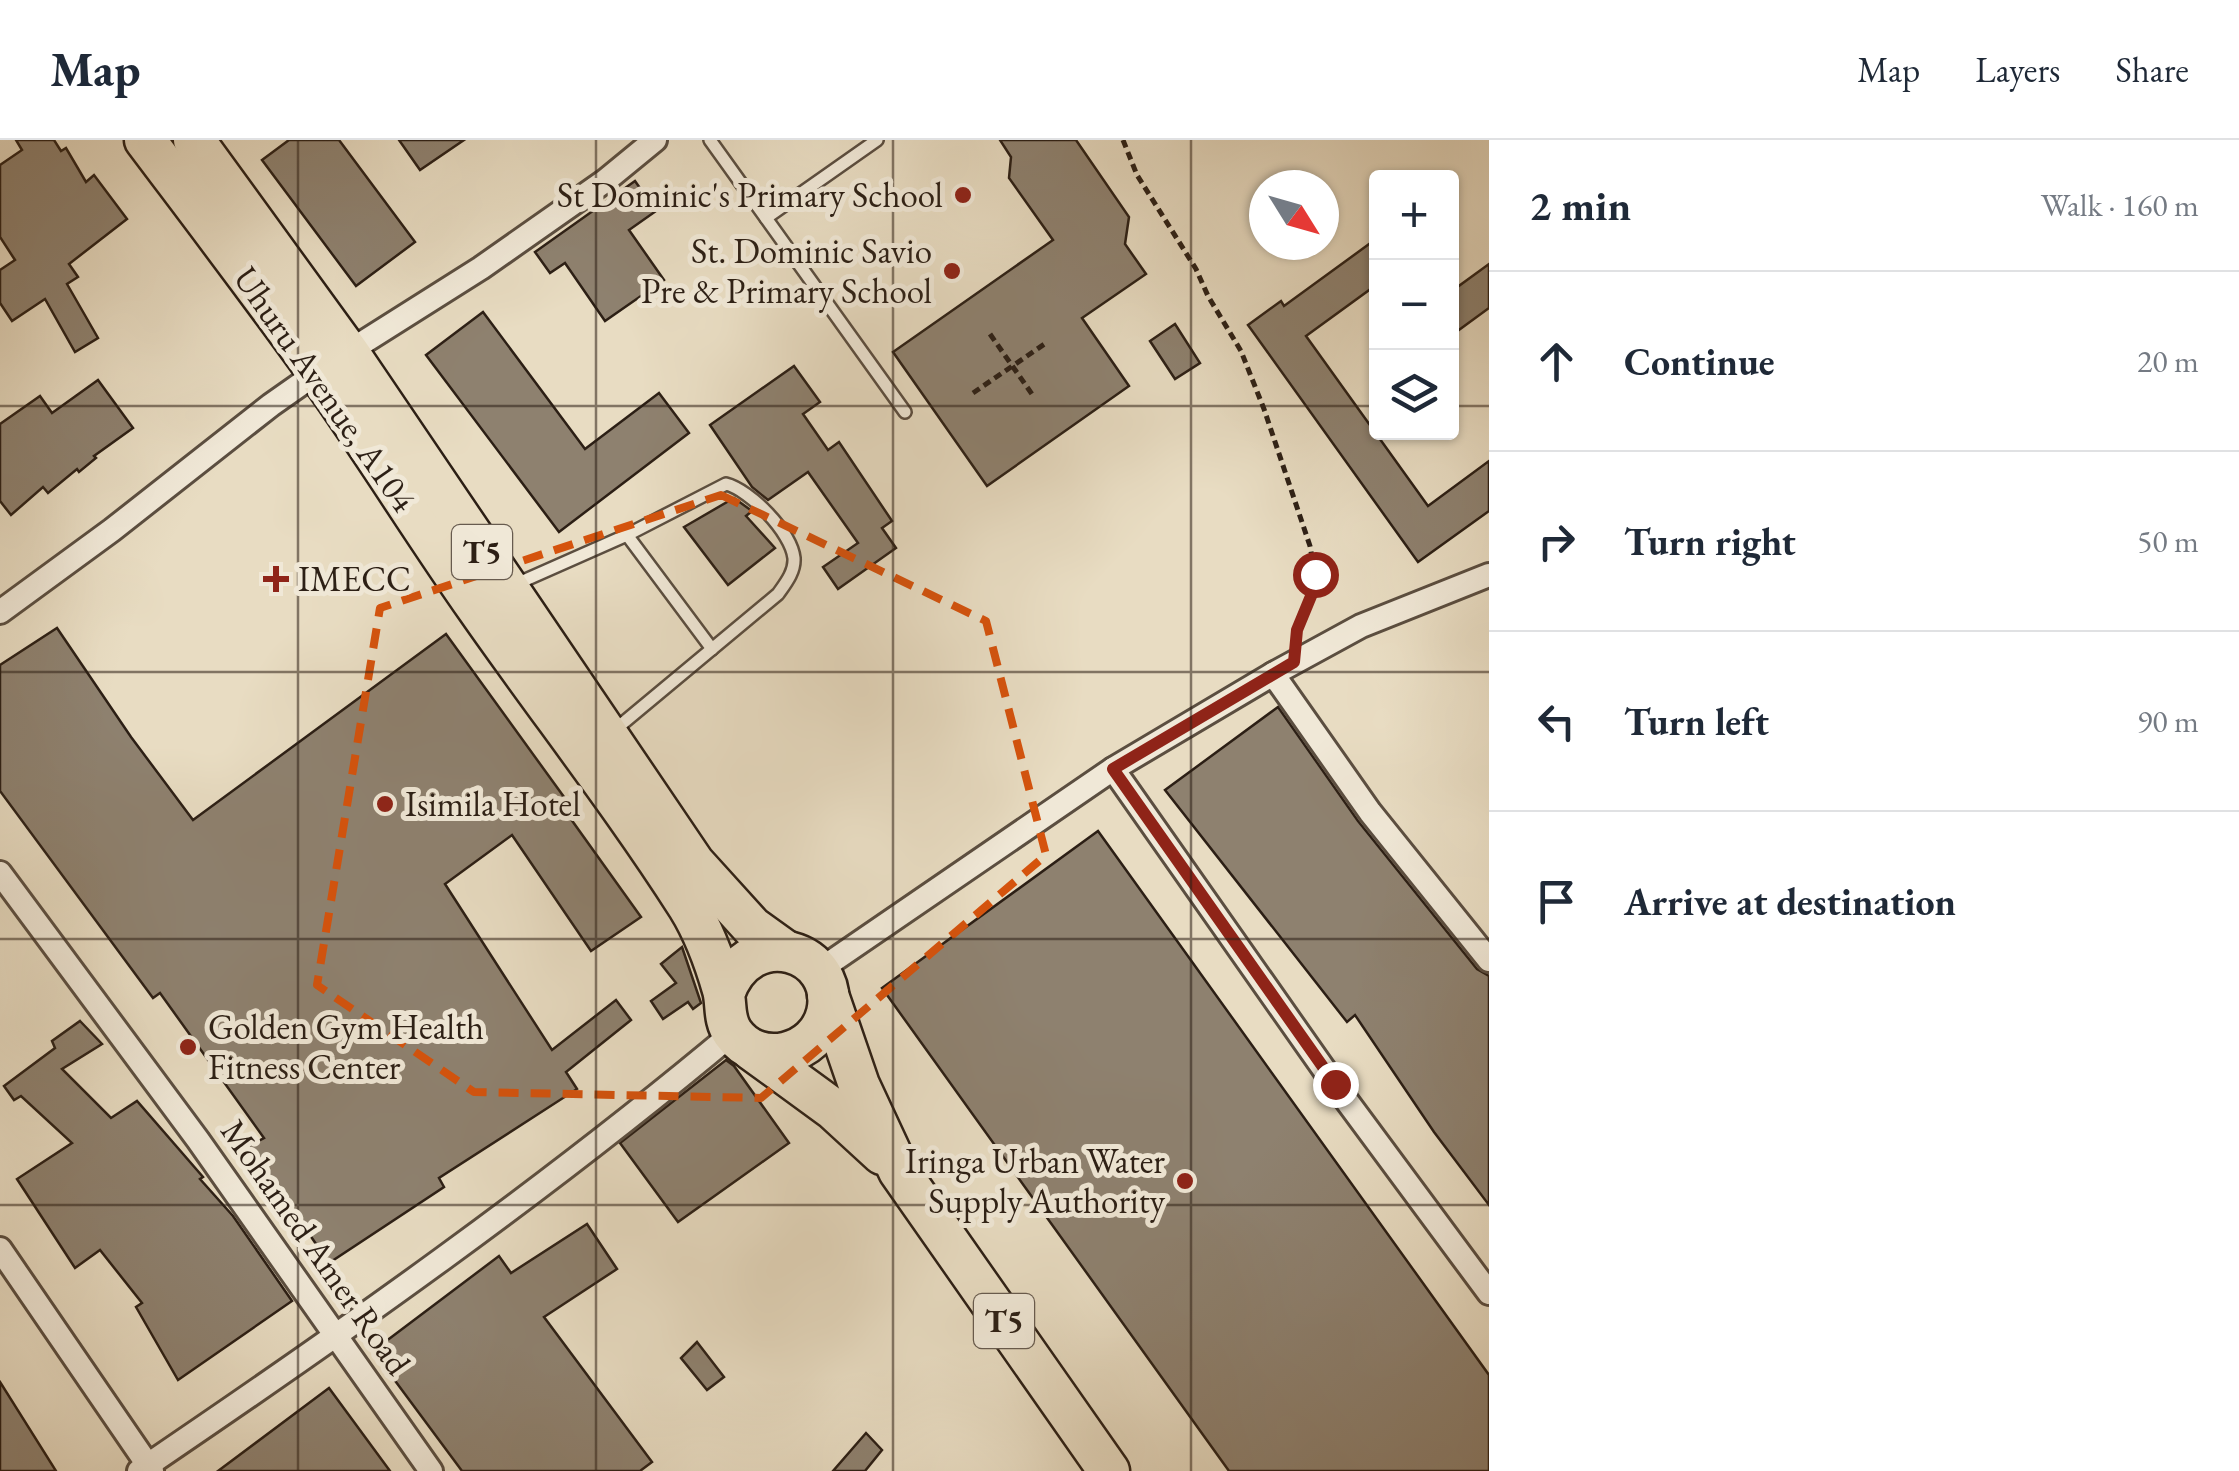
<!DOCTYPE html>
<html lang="en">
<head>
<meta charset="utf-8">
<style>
	:root { --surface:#fff; --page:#f2f2f3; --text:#1f2937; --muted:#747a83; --line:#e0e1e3 }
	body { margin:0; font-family:"EB Garamond",serif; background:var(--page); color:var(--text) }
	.controls { position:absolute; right:30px; top:30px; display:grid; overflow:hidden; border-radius:10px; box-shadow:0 2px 8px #0004 }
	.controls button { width:90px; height:90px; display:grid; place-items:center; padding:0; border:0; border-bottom:2px solid var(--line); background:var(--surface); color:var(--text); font:50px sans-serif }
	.compass { position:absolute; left:1249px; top:30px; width:90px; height:90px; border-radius:50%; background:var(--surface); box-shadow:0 2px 8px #0004; rotate:127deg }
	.stop { position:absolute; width:30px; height:30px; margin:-22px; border:8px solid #8f2418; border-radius:50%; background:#fff }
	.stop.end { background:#8f2418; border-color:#fff; box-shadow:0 2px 10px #0008 }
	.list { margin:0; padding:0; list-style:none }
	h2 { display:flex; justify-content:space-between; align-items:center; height:130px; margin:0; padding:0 40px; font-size:42px }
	h2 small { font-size:32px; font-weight:400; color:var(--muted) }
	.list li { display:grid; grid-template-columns:65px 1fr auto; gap:30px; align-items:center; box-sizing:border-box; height:180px; padding:0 40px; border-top:2px solid var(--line) }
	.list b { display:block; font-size:38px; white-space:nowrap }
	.list em { font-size:32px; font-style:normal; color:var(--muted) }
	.icon { flex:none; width:55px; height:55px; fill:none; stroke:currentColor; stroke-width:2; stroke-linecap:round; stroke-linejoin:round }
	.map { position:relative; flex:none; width:1489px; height:1331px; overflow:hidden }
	header { display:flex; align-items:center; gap:60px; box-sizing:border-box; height:140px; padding:0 50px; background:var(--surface); border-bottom:2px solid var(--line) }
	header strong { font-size:48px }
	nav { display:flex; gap:55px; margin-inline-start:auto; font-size:35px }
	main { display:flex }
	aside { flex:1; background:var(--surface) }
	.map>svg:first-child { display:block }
	.building { fill:#8e816f; stroke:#2c1f15; stroke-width:2.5 }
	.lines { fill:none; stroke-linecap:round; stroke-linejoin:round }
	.lane-casing { stroke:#5b4e40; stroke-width:16 }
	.street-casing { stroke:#5b4e40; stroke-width:28 }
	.highway-casing { stroke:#2c1f15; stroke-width:45 }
	.path { stroke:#2c1f15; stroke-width:5; stroke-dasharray:8 5; stroke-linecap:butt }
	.lane { stroke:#f0e8d7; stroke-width:11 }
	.street { stroke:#f0e8d7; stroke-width:22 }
	.highway { stroke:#e8dcc2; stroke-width:40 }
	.route { stroke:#8f2418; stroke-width:12 }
	.marked { fill:none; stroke:#d5530d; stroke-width:8; stroke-dasharray:20 12; stroke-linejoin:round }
	.grid { fill:none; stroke:#2c1f15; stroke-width:2.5; stroke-opacity:0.55 }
	.poi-dot { fill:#8f2418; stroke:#f0e8d7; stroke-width:4 }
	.labels { text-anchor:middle; stroke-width:10; stroke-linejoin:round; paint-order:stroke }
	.shield { fill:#f0e8d7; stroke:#675b4f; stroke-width:2.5 }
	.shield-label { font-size:32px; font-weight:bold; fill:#2c1f15 }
	.poi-label { font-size:35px; fill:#2c1f15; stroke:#f0e8d7; text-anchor:end }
	.street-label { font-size:35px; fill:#2c1f15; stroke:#f0e8d7 }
</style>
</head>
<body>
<header>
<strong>Map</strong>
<nav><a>Map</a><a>Layers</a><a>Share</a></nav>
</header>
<main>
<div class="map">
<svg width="1489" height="1331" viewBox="0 0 1489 1331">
	<rect width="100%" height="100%" fill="#e8dcc2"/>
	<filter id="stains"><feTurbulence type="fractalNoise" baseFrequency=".002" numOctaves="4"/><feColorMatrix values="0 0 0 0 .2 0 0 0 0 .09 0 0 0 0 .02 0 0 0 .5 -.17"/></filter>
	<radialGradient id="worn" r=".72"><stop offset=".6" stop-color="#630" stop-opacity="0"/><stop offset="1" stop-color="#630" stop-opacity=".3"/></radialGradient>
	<g class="building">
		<path d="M16 0H54L61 11 66 8 86 42 94 35 127 79 69 124 78 137 67 144 98 198 75 212 45 159 12 181 0 163V130L15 120 0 97V25L22 10Z"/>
		<path d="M289 0H339L415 102 356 146 262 20Z"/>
		<path d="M399 0H464L420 30Z"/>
		<path d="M1000 0H1076L1129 77 1125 104 1146 134 1082 178 1129 246 987 346 893 212 1053 100 1009 38 1011 17Z"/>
		<path d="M635 41 656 71 629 90 664 140 605 181 565 123 550 133 535 112Z"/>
		<path d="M1376 99V145L1306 196 1428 366 1489 321V371L1418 422 1248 185 1281 161 1284 166Z"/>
		<path d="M1489 124V168L1452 195V151Z"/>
		<path d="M483 172 585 309 659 253 689 293 559 392 426 215Z"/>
		<path d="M1175 184 1200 223 1175 239 1150 201Z"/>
		<path d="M794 226 820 262 803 274 828 310 839 302 892 381 882 388 896 408 838 449 823 427 858 403 808 332 768 360 752 347 710 285Z"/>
		<path d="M98 240 133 288 94 316 96 318 79 332 77 329 48 353 43 347 11 375 0 361V284L40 256 52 273Z"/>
		<path d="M734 358 752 371 746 376 775 408 728 445 684 387Z"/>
		<path d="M57 488 131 597 193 680 446 494 564 657 558 661 641 777 591 811 512 695 445 744 552 910 616 860 631 880 566 932 577 949 439 1038 444 1047 329 1123 249 1006 264 998 160 853 153 858 0 651V525Z"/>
		<path d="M1278 567 1358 681 1477 829 1489 836V1065L1434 992 1355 875 1347 882 1165 650Z"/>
		<path d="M1098 691 1489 1235V1331H1229L882 848Z"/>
		<path d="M682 807 701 863 693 869 688 862 663 879 651 861 676 843 661 824Z"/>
		<path d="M80 881 102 904 62 929 111 978 137 961 203 1037 200 1039 233 1076 292 1161 178 1240 136 1167 142 1163 100 1110 75 1128 17 1039 72 1003 21 956 14 960 4 946 55 908 52 901Z"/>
		<path d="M726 920 734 926 789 1003 678 1082 620 1003Z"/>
		<path d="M587 1084 617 1129 544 1177 652 1322 640 1331H462L373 1211 499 1116 511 1133Z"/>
		<path d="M697 1202 724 1237 707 1250 681 1218Z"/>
		<path d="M0 1242 56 1331H0Z"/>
		<path d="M329 1248 390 1331H218Z"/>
		<path d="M866 1293 882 1310 865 1331H833Z"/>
	</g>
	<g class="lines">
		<defs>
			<g id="lane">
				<path d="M710 0 905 272"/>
				<path d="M766 78 877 0"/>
				<path d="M627 395 712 509"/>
				<path d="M514 445 627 395 726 344C750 350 791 392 794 418 795 432 785 444 778 454L611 593"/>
			</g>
			<g id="street">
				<path d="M348 212 481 128 605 41 655 0"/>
				<path d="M0 472 112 390 271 265 318 232"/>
				<path d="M1273 534 1370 672 1489 820"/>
				<path d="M1113 629 1335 945 1489 1153"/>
				<path d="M0 733 198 1000 431 1331"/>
				<path d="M818 831 1113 629 1273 534 1361 486 1489 435"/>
				<path d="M0 1109 152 1331"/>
				<path d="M139 1331C340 1195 547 1049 733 893"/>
			</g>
			<g id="highway">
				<path d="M145 0C203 77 261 153 317 231 373 309 423 391 478 469 547 568 623 664 688 766 703 790 715 822 723 850 727 865 723 879 733 893 759 930 817 915 827 873 841 811 750 780 724 854"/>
				<path d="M194 0 348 212 694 723 752 787 784 810"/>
				<path d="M828 855 859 945 899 1031 1109 1331"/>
				<path d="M752 910 833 969 882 1014"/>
			</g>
		</defs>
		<use href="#lane" class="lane-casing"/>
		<use href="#street" class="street-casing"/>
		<use href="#highway" class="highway-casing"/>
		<g class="path">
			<path d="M1123 0 1137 35 1196 129 1208 156 1241 211 1264 269 1310 406 1315 434 1316 444 1297 494"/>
			<path d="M990 194 1034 257"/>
			<path d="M973 253 1046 203"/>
		</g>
		<use href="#lane" class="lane"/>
		<use href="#street" class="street"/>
		<use href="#highway" class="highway"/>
	</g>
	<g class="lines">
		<path class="route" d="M1315 434 1316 444 1297 490 1294 522 1113 629 1335 944"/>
	</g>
	<path class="marked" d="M721 355 986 481 1046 715 761 958 474 952 317 845 380 468Z"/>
	<path class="grid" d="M298 0V1331M596 0V1331M893 0V1331M1191 0V1331M0 266H1376M1452 266H1489M0 532H1489M0 799H1489M0 1065H1489"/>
	<g class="poi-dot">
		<circle cx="963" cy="55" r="10"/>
		<circle cx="952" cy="131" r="10"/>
		<path d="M271 424h10v10h10v10h-10v10h-10v-10h-10v-10h10z"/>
		<circle cx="385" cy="664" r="10"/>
		<circle cx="188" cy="907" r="10"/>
		<circle cx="1185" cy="1041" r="10"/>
	</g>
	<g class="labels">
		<g class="shield">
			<rect x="452" y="385" width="60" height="54" rx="8"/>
			<rect x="974" y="1154" width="60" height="54" rx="8"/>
		</g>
		<g class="shield-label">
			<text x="482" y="423">T5</text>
			<text x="1004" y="1192">T5</text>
		</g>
		<g class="poi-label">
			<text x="943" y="67">St Dominic's Primary School</text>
			<text x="932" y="123">St. Dominic Savio<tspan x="932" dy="40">Pre &amp; Primary School</tspan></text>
			<text x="298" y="451" text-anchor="start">IMECC</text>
			<text x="405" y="676" text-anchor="start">Isimila Hotel</text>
			<text x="208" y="899" text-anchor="start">Golden Gym Health<tspan x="208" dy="40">Fitness Center</tspan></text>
			<text x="1165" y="1033">Iringa Urban Water<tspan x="1165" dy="40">Supply Authority</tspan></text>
		</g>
		<g class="street-label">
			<text transform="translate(325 249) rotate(55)" y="12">Uhuru Avenue, A104</text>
			<text transform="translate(316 1107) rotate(55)" y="12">Mohamed Amer Road</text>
		</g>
	</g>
	<rect width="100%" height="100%" filter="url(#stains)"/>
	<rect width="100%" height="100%" fill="url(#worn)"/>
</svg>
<div class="controls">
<button>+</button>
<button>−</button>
<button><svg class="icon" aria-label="layers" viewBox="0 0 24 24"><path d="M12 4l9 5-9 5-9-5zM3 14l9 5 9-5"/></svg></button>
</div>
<svg class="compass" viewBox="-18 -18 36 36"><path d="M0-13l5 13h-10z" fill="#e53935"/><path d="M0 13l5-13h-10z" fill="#747a83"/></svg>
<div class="stop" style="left:1315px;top:434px"></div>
<div class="stop end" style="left:1335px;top:944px"></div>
</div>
<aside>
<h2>2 min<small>Walk · 160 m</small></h2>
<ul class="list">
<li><svg class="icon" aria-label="ahead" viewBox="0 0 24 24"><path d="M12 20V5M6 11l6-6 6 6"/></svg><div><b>Continue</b></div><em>20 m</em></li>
<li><svg class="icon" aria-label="right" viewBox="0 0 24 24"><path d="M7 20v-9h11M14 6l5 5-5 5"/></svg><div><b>Turn right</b></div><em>50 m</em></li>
<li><svg class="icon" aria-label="left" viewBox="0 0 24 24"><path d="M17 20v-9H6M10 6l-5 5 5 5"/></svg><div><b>Turn left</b></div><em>90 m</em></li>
<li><svg class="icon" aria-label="arrive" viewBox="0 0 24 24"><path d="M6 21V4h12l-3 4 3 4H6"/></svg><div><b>Arrive at destination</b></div></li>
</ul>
</aside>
</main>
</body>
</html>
